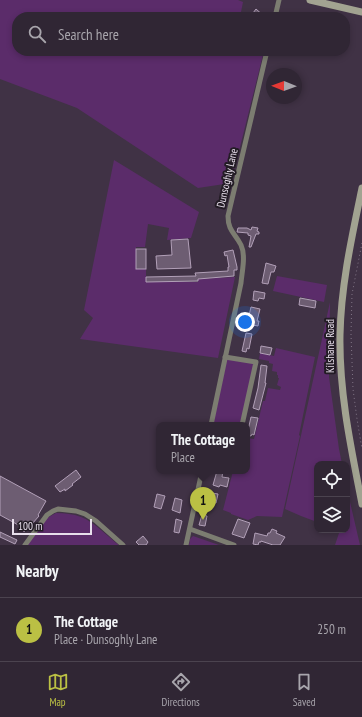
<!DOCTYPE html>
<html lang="en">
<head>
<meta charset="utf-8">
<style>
	:root { --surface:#302634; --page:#3c3240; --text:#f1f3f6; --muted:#a8a5ac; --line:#4b434f; --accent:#bbc044 }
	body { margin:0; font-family:"PT Sans Narrow",sans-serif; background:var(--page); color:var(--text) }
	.controls { position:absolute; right:12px; bottom:12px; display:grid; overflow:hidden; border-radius:8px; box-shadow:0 2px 6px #0003 }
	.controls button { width:36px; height:36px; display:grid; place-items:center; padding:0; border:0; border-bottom:1px solid var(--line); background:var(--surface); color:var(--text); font:20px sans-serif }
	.compass { position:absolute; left:266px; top:68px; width:36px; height:36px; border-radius:50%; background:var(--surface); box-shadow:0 2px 6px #0003; rotate:271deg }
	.scale { position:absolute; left:12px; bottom:10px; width:80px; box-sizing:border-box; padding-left:4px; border:2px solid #e8dfec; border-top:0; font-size:11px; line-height:14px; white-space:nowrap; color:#e8dfec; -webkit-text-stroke:3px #231c25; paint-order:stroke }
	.you { position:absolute; left:245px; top:322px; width:14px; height:14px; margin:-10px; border:3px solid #fff; border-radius:50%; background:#1a73e8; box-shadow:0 0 0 6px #1a73e833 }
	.badge { display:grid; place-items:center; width:26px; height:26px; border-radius:50%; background:var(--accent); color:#111; font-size:13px; font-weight:700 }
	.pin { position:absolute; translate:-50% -33px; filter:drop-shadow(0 1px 2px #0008) }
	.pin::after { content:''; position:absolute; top:21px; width:14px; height:12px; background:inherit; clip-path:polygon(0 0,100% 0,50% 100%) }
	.popup { position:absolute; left:156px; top:422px; width:94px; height:52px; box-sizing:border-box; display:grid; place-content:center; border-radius:8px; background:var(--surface); filter:drop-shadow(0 1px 3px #0005); font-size:13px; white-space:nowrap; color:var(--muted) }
	.popup b { font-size:15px; color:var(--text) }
	.popup::after { content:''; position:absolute; left:50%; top:100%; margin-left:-8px; border:8px solid transparent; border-top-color:var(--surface) }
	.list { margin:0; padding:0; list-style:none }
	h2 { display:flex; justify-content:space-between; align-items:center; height:52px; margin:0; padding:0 16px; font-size:17px }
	h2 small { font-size:13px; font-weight:400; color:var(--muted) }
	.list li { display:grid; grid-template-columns:26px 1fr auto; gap:12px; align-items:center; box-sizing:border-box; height:64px; padding:0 16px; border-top:1px solid var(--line) }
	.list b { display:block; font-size:15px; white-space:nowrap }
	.list p { margin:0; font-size:13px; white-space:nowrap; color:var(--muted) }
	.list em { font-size:13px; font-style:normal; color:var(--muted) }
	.icon { flex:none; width:22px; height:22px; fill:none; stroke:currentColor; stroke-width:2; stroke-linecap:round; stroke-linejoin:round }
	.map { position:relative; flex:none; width:362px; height:545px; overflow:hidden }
	.search { position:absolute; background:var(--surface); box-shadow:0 2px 6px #0003; left:12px; right:12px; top:12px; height:44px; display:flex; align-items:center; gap:10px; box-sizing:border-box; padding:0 14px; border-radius:16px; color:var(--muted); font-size:15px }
	.sheet { height:116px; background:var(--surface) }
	nav { display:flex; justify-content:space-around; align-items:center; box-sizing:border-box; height:56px; border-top:1px solid var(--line); background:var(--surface); font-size:11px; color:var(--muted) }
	nav a { display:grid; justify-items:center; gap:2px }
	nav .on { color:var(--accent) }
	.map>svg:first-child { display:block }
	.green { fill:#5b2c6a }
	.building { fill:#6d5d72; stroke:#b2a0b8 }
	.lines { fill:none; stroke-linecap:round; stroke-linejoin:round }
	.path { stroke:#827687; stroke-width:1; stroke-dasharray:1 3; stroke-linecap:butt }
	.street { stroke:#7c7d71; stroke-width:5 }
	.secondary { stroke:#a2a391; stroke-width:7 }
	.labels { text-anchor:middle; stroke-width:4; stroke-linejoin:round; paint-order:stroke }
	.street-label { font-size:11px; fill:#e8dfec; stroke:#231c25 }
</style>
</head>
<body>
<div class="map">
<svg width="362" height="545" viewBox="0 0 362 545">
	<rect width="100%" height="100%" fill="#403245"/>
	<g class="green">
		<path d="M0 0H238L243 2 240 17H17V51H256L263 55 231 183 198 188 77 108 0 79Z"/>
		<path d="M114 160 199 212 191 238 167 240 169 228 148 224 145 247H136V269H146V281L198 282V279L235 277 218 358 80 339 93 318 84 310Z"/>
		<path d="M277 276 327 285 324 302 273 291Z"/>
		<path d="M330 302 329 377 339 449 342 464H317V522L301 516 285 509Z"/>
		<path d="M276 348 315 357 299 435 300 436 282 517 257 516 248 520 231 514V513L223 510 233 471H247V438L254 439 263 401H265L268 388 280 390 281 387 277 385 279 378H278V375H277V372L272 371 273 364 269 363V361L259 359 260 353 274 356Z"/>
		<path d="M227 359 254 363 241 425H213Z"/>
		<path d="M347 488V489L360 545H335L340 530H347Z"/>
		<path d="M56 513C65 513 73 514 81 517 93 521 108 537 119 545H25L47 518Z"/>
		<path d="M193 536 219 545H189L190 539Z"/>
	</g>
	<g class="building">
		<path d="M256 9 265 17H250Z"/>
		<path d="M252 227 258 228 257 231 259 232V234H256L251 247H249L251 236 248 235V233L237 232 238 228H247L251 230Z"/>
		<path d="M188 239 191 268 157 269 156 256 172 255 171 240Z"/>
		<rect x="136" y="249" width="10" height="20"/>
		<path d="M233 250 237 267V270H234V276L198 279V281L146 282V277L196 276 195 273 228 271V267H229L227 255 225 256 224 252Z"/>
		<path d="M266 263 276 266 274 272H271L268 284 262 283Z"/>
		<path d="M254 291 265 293 264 299 259 298 258 301 253 300Z"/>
		<path d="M300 298 316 301 315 308 299 305Z"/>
		<path d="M251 307 260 309 257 321H259L258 326 247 324Z"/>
		<path d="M246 333 252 334 249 349 247 348 246 352 242 351Z"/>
		<path d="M261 346 272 348 270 355 260 353Z"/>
		<path d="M261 365 267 366 265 383H266L259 410 253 408 258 388Z"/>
		<path d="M251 417 258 418 254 435 252 434 251 436 247 435Z"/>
		<path d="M76 470 81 477 72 484 73 485 65 491V489L60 492 55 486Z"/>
		<path d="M217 471H223L222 477 229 478 227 487 220 485 219 487 213 485Z"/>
		<path d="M0 476 46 501 38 515 39 516 32 524 31 523 24 532 21 529 22 527 0 515Z"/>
		<path d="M212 493 218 494 216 503 210 502Z"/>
		<path d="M157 494 165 496 161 509 154 507Z"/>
		<path d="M175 498 182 500 180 513 172 510Z"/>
		<path d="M202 515 207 516 205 526 199 525Z"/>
		<path d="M176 519 182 521 179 533 174 532Z"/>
		<path d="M238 519 250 523 244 538 232 534Z"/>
		<path d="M272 529 277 531 276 533 285 537 280 545H273L261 541V542H259L258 545 253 544 255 533 267 536 268 533H270Z"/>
		<path d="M0 532 17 540 15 544 0 537Z"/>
		<path d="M143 536 148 542 146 545H139L136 542Z"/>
	</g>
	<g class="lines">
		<path class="path" d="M362 243 352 294 351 334 353 389 357 419 362 449"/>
		<g class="street">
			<path d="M275 17 279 0"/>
			<path d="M225 357 256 362 242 425"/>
			<path d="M211 425 241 283C242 271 246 256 241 245 235 233 228 231 228 216L267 51"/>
			<path d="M190 529 234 545"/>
			<path d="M25 545 47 515 53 511 58 509 76 511 85 514 96 521 123 545"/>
			<path d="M186 545 202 471"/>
		</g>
		<g class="secondary">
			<path d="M310 0 362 12"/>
			<path d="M362 188C352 236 341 285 340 335 339 392 351 448 362 504"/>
		</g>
	</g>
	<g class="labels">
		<g class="street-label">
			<text transform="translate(227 178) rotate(-77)" y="4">Dunsoghly Lane</text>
			<text transform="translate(330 346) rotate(-90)" y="4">Kilshane Road</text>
		</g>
	</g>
</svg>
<div class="controls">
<button><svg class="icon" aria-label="locate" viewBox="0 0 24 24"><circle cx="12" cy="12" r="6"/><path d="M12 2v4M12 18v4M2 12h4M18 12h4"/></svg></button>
<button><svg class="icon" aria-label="layers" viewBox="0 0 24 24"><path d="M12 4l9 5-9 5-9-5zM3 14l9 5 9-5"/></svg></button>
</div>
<svg class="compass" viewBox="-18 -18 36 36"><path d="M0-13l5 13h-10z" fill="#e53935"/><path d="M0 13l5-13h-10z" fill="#a8a5ac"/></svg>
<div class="scale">100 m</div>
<div class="you"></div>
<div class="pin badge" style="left:203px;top:520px">1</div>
<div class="popup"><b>The Cottage</b>Place</div>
<div class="search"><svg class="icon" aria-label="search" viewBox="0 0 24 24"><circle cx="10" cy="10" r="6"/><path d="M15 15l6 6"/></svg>Search here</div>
</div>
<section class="sheet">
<h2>Nearby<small></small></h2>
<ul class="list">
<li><span class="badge">1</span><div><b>The Cottage</b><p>Place · Dunsoghly Lane</p></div><em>250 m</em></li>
</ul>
</section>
<nav>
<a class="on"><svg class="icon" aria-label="map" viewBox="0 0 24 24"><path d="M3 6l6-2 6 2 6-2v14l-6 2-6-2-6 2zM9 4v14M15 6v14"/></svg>Map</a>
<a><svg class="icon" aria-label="directions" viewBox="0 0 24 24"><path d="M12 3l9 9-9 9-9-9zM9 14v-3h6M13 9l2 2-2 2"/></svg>Directions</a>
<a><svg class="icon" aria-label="saved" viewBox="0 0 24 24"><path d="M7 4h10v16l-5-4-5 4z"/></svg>Saved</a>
</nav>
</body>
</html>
